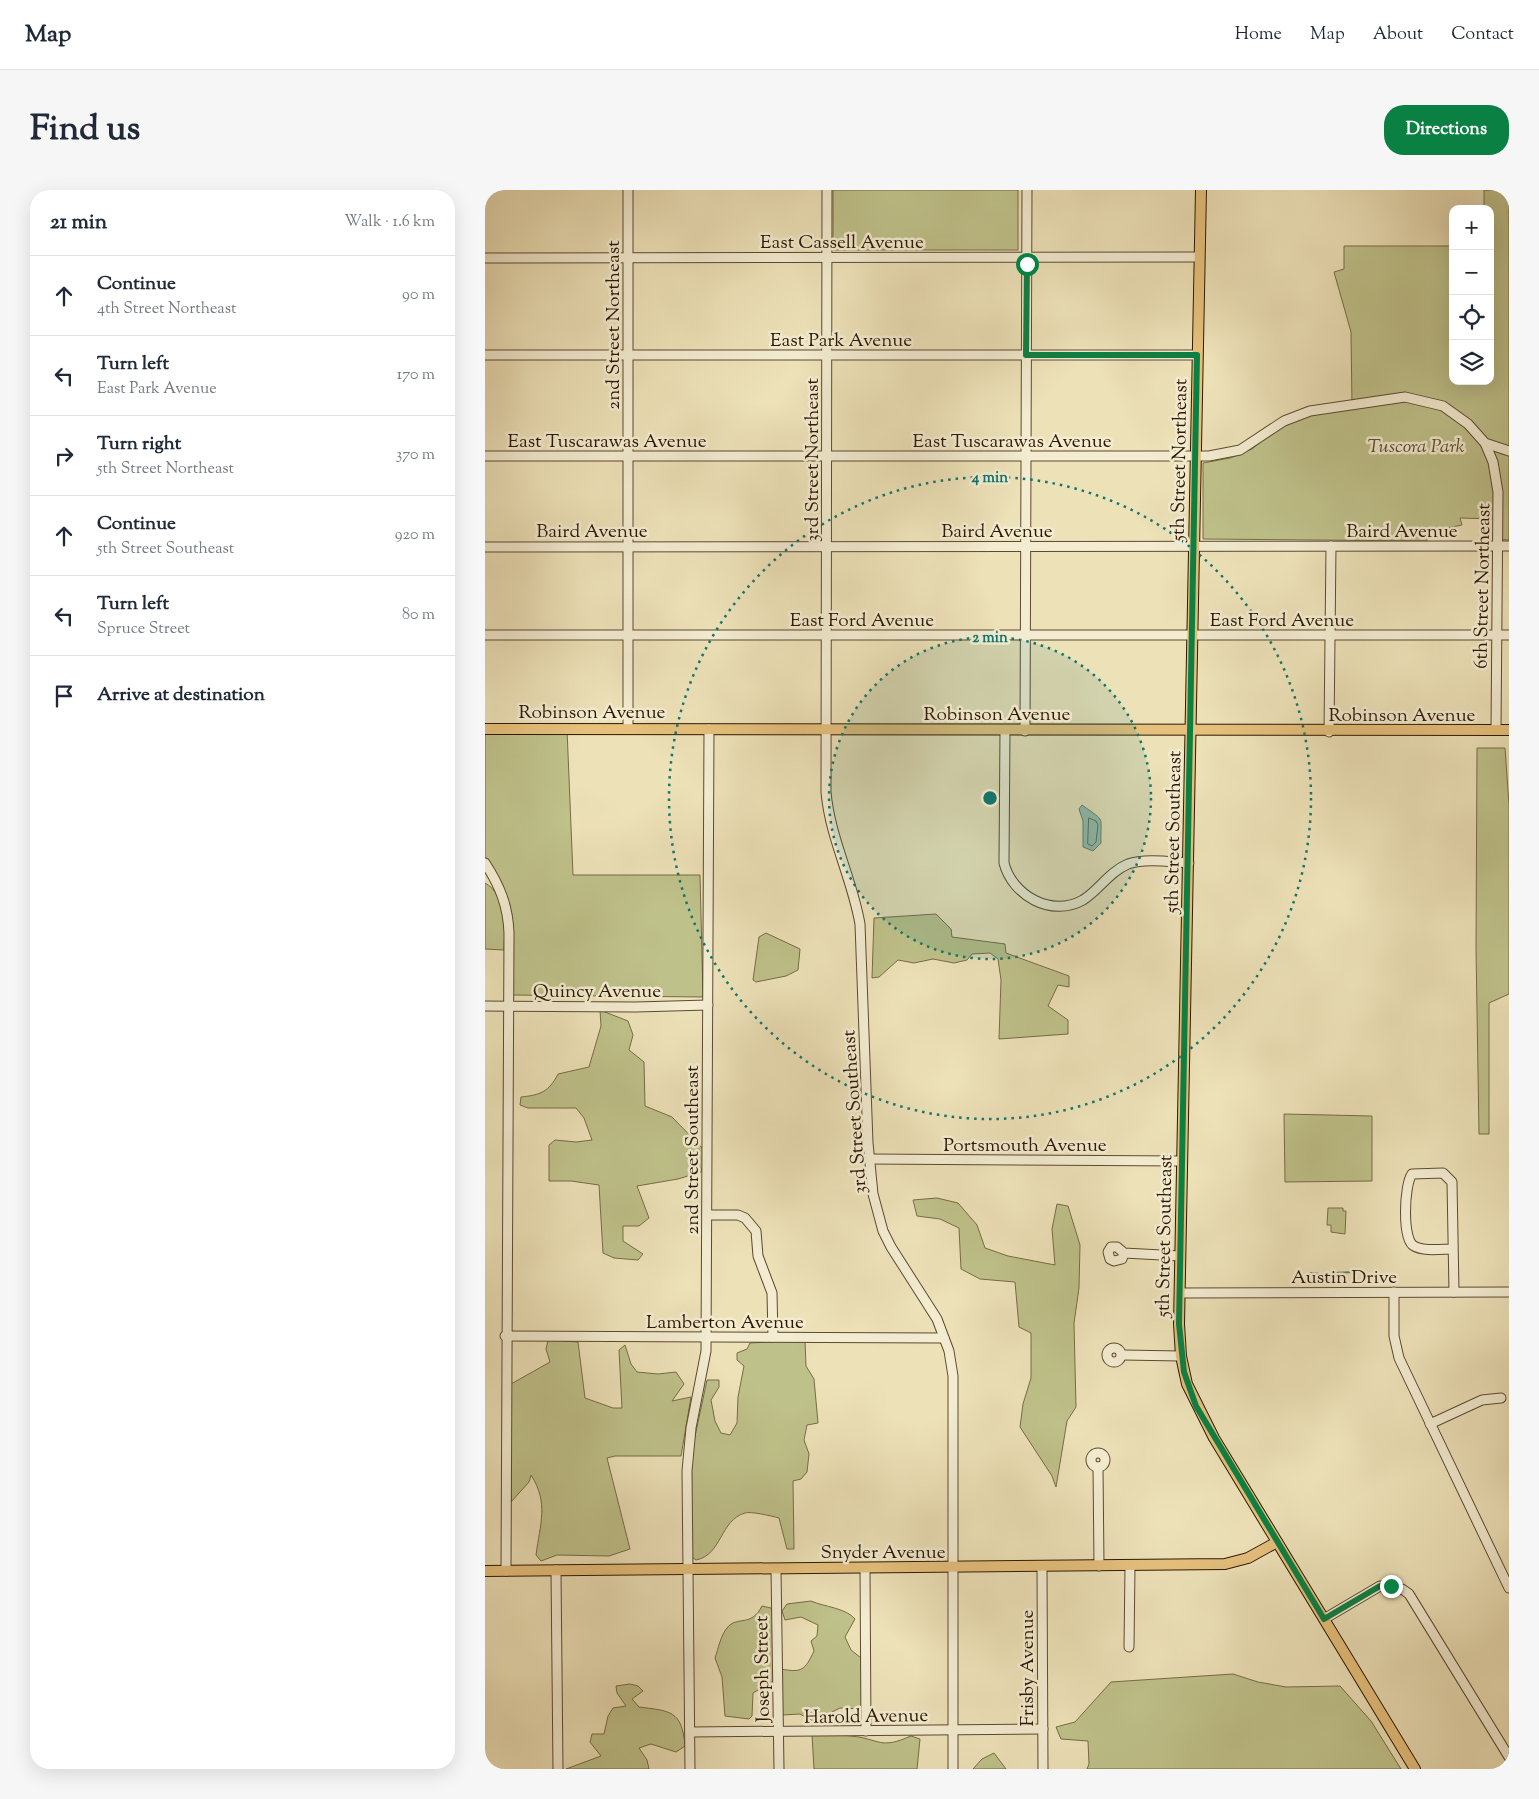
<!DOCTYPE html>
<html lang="en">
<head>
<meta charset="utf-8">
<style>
	:root { --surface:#fff; --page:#f6f6f7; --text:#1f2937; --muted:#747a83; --line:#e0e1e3; --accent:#0b8043 }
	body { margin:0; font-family:"Sorts Mill Goudy",serif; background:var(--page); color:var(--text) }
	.controls { position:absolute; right:15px; top:15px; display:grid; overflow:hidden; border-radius:10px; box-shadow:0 5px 20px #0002 }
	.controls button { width:45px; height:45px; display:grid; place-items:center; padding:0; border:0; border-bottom:1px solid var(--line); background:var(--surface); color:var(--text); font:25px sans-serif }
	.stop { position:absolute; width:15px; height:15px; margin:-11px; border:4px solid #0b8043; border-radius:50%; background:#fff }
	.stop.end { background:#0b8043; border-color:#fff; box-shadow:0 1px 5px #0008 }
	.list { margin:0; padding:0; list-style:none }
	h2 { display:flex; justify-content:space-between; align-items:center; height:65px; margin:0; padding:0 20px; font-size:21px }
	h2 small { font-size:16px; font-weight:400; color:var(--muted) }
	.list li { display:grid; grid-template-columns:32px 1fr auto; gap:15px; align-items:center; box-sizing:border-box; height:80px; padding:0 20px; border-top:1px solid var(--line) }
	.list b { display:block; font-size:19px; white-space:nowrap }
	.list p { margin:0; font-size:16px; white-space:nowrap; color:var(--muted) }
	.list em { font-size:16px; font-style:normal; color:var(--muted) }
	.icon { flex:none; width:28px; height:28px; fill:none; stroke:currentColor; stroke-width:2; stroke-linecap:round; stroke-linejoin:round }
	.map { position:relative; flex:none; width:1024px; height:1579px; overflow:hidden; border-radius:20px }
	header { display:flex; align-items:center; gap:30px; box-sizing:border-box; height:70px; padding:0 25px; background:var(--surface); border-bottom:1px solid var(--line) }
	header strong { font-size:24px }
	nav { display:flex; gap:28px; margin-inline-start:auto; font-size:18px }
	.intro { display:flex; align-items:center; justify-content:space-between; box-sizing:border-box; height:120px; padding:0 30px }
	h1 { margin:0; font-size:35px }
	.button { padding:12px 22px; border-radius:20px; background:var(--accent); color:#fff; font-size:18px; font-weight:700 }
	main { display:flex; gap:30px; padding:0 30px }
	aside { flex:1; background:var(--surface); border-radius:20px; box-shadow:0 5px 20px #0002 }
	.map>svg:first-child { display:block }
	.green { fill:#bfc18a; stroke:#766c46 }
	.water { fill:#9abeab; stroke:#6e7c68 }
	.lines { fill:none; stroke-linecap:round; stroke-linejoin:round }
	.shore { stroke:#646b57; stroke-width:1 }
	.stream { stroke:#6e7c68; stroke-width:2 }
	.minor-casing { stroke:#5d4a30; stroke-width:11 }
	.major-casing { stroke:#2d1803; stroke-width:12 }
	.minor { stroke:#f3ecd1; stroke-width:9 }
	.major { stroke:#e6c07c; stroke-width:10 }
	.route { stroke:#0b8043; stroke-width:6 }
	.ring { fill:none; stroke:#0f766e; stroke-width:2.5; stroke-dasharray:2.5 5 }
	.labels { text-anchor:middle; stroke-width:5; stroke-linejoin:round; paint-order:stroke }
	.street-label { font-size:19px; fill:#2d1803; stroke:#f3ecd1 }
	.park-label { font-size:19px; font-style:italic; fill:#594b2c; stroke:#f3ecd1 }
	.centre { fill:#0f766e; stroke:#f3ecd1; stroke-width:2.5 }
	.ring-label { font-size:15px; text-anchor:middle; font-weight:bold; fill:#0f766e; stroke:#f3ecd1; stroke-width:5; stroke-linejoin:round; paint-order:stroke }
</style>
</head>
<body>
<header>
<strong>Map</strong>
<nav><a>Home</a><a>Map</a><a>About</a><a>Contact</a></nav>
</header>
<div class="intro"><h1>Find us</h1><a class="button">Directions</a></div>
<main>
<aside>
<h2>21 min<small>Walk · 1.6 km</small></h2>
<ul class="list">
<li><svg class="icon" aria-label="ahead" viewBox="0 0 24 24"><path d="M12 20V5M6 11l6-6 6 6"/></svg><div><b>Continue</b><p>4th Street Northeast</p></div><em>90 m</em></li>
<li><svg class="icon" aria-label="left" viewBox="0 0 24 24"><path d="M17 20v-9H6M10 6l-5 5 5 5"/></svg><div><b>Turn left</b><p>East Park Avenue</p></div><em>170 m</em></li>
<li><svg class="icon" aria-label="right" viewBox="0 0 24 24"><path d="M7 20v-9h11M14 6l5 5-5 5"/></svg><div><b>Turn right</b><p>5th Street Northeast</p></div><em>370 m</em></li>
<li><svg class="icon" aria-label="ahead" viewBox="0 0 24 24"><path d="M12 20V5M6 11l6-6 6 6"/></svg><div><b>Continue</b><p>5th Street Southeast</p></div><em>920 m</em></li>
<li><svg class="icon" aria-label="left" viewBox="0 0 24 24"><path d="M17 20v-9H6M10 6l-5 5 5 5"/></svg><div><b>Turn left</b><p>Spruce Street</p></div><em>80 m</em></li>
<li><svg class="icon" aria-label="arrive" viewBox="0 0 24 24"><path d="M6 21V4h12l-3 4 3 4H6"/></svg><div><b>Arrive at destination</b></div></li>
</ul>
</aside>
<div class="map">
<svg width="1024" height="1579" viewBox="0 0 1024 1579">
	<rect width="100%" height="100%" fill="#ede1b8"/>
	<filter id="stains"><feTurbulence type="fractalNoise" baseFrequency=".004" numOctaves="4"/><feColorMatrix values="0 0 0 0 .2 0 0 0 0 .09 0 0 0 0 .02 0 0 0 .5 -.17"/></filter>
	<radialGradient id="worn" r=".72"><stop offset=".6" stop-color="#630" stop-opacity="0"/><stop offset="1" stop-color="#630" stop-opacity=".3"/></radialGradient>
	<g class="green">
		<rect x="348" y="0" width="185" height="60"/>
		<path d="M999 0H1024V350L1008 349 1009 329 975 328 977 335 942 342V351L718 349V273L745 268 767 259 793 238 827 224 867 216 866 142 849 82 859 79V56H968V191H1005V19H999Z"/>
		<path d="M0 539H82L88 685H215L218 807 27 805 28 734 23 710 19 709 0 673Z"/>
		<path d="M992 558H1020L1024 615V804L1004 813V944H994L991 759Z"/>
		<path d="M0 693C22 705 20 739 19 760L0 759Z"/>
		<path d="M451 724 466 739 467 747 520 754 521 763 584 786V797L573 795 563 816 583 830V844L514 849 516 790 513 769 505 763 487 764 482 770 469 773 448 769 429 773 413 770 394 787 387 788 389 728Z"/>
		<path d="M281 743 315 759 313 780 301 786 271 792 268 790 274 747Z"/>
		<path d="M115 820 143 831 148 845 144 860 159 872 160 916 187 927 222 963 216 982 193 989 152 996 164 1028 154 1036H138V1051L158 1064 153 1070 129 1068 118 1063 114 995 86 991H64V955L70 950 91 952 107 950 99 928 91 918H43L35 915 36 907C55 905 64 902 73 884L104 877 116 836Z"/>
		<path d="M799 924 887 926V991L800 992Z"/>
		<path d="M452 1008 473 1013 492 1035 500 1058 523 1066 570 1075 567 1039 572 1014 583 1016 595 1055 594 1098 589 1133 591 1217 582 1231 571 1297 567 1286 535 1237 538 1214 546 1188V1143L534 1137 530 1092 495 1089 476 1079 474 1038 455 1029 432 1026 428 1010Z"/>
		<path d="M843 1018H858V1021H861L860 1044 846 1042V1035H842Z"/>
		<path d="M63 1150 93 1152 100 1208 128 1218H137L134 1160 140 1155 146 1174 152 1182 173 1184 191 1182 199 1194 187 1211 206 1207 196 1266H130L122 1268 145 1359 124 1366 72 1365 56 1371 51 1365C55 1334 64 1313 46 1285L44 1292 26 1312V1194L65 1172 61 1159Z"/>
		<path d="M320 1150 321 1176 329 1189 333 1233 322 1235 319 1250 324 1264 322 1282 316 1289 308 1291 309 1359H302L294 1328C287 1326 265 1321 260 1323 235 1330 237 1365 211 1370L207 1367 205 1270 222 1190H234V1197L226 1210 230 1231 236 1243 245 1245 252 1233 253 1207 259 1176 252 1170V1163L262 1159 265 1153Z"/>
		<path d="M326 1411C340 1417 361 1418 370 1429L360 1447 366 1460 376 1468 378 1519 355 1518 339 1526 338 1531 329 1532 315 1524 297 1525 296 1479C317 1483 320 1480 329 1461L326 1451 332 1446 333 1435 316 1427 300 1430 297 1421 302 1414Z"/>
		<path d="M277 1416 286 1418 290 1427 287 1441 289 1453 290 1490 268 1503 267 1526 264 1529 240 1526 237 1487 230 1468C233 1459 236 1445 242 1438 252 1425 266 1438 277 1416Z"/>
		<path d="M748 1484 773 1492 801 1497 855 1496 886 1531 916 1579H602L604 1574 603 1551 576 1549 571 1537 590 1532 626 1492Z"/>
		<path d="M145 1494 153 1496 158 1501 147 1509 154 1517C185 1521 197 1520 200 1556L191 1562 166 1554 154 1558 162 1570 164 1579H81L116 1566 105 1552 107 1544H119L123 1526 128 1518 141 1516 132 1503 131 1496Z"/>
		<path d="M327 1545C340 1545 353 1544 366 1546 396 1549 394 1560 426 1546L435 1549 432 1579H329Z"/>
		<path d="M509 1563 521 1579H488L497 1569Z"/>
	</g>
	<path class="water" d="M597 615C622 633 615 625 616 653L608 661 598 657V631L594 619Z"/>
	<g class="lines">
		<path class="shore" d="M604 628 611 631 613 635 611 652 607 656 603 654Z"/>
		<g class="stream">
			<path d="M826 1083 843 1085"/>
			<path d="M844 1088 848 1083 869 1082"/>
		</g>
		<defs>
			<g id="minor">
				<path d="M143 0V539"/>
				<path d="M342 0 341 602C345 648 367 688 375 734L383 953 388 1004 398 1041 406 1057 452 1129 464 1161 468 1186V1579"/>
				<path d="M0 68 714 67"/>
				<path d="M0 165H712"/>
				<path d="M1000 253 1008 272 1013 302 1011 540"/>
				<path d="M0 266H724L755 260 799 231 825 221 920 207 958 216 983 234 1000 253 1024 261"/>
				<path d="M0 357 1024 356"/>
				<path d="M0 445H1024"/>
				<path d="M520 541 519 673C527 705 566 728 598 710 614 700 624 682 643 674 661 668 685 672 704 673"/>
				<path d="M540 541 542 0"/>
				<path d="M844 542 846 356"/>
				<path d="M0 673C15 696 23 716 24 743L21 1381"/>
				<path d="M0 816 151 817 223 815"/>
				<path d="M384 969 697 971"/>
				<path d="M222 1025H253L260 1028 271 1041 273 1066 287 1103 288 1147"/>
				<path d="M968 1059C957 1059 939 1062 929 1056 917 1050 919 995 927 984L958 983 967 992 969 1102"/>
				<path d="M639 1063 637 1069 629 1071 625 1069 623 1062 626 1057H632L639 1063 695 1066"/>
				<path d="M909 1102V1146L914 1168 1024 1398"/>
				<path d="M695 1103 1024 1102"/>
				<path d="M20 1146 459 1148"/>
				<circle cx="629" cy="1165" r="7"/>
				<path d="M638 1165 696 1166"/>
				<path d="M945 1234 997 1210 1016 1208"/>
				<circle cx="613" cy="1270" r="7"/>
				<path d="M613 1277 614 1376"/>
				<path d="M557 1377 558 1579"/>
				<path d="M380 1378 381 1541"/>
				<path d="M291 1379 294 1579"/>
				<path d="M71 1380 73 1579"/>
				<path d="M839 1429 895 1396H906L917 1399 924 1404 1024 1567"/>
				<path d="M644 1457 645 1376"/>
				<path d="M205 1542 558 1539"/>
				<path d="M205 1579 202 1281 206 1238 221 1161 224 539"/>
			</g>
			<g id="major">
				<path d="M716 0 694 1134 696 1166 702 1194 729 1248 930 1579"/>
				<path d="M0 539 1024 540"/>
				<path d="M0 1381 740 1374 763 1368 792 1352"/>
			</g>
		</defs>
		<use href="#minor" class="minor-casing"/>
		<use href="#major" class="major-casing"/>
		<use href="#minor" class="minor"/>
		<use href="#major" class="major"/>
	</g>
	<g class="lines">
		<path class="route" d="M542 74 541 165H712L694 1134 699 1182 711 1216 839 1429 895 1396H906"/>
	</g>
	<circle cx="505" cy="608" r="161" fill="#0f766e" fill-opacity=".12"/>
	<g class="ring">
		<circle cx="505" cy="608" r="161"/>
		<circle cx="505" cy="608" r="321"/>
	</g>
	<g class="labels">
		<g class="street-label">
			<text x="357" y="58">East Cassell Avenue</text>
			<text transform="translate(127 135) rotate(-90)" y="7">2nd Street Northeast</text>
			<text x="356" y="156">East Park Avenue</text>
			<text x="122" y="257">East Tuscarawas Avenue</text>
			<text x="527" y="257">East Tuscarawas Avenue</text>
			<text transform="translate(326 270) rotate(-90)" y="7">3rd Street Northeast</text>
			<text transform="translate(693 270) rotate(-89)" y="7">5th Street Northeast</text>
			<text x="107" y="347">Baird Avenue</text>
			<text x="512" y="347">Baird Avenue</text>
			<text x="917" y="347">Baird Avenue</text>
			<text transform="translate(996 396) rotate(-89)" y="7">6th Street Northeast</text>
			<text x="377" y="436">East Ford Avenue</text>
			<text x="797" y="436">East Ford Avenue</text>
			<text x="107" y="528">Robinson Avenue</text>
			<text x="512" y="530">Robinson Avenue</text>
			<text x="917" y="531">Robinson Avenue</text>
			<text transform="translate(687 642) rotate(-89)" y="7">5th Street Southeast</text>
			<text x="112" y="807">Quincy Avenue</text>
			<text transform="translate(368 922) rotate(-94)" y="7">3rd Street Southeast</text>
			<text x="540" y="961">Portsmouth Avenue</text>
			<text transform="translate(206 960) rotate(-90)" y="7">2nd Street Southeast</text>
			<text transform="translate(678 1046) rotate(-89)" y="7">5th Street Southeast</text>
			<text x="859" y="1093">Austin Drive</text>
			<text x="240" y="1138">Lamberton Avenue</text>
			<text x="398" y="1368">Snyder Avenue</text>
			<text transform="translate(541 1478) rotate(-90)" y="7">Frisby Avenue</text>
			<text transform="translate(276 1479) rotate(-91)" y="7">Joseph Street</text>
			<text transform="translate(381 1525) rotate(-1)" y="7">Harold Avenue</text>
		</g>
		<g class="park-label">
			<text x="931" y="262">Tuscora Park</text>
		</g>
	</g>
	<circle cx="505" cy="608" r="8" class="centre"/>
	<g class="ring-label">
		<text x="505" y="292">4 min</text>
		<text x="505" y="452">2 min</text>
	</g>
	<rect width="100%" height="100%" filter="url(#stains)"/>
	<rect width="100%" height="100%" fill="url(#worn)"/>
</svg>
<div class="controls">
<button>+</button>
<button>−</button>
<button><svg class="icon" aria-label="locate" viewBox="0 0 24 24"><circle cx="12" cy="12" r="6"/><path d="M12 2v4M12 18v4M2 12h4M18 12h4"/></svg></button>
<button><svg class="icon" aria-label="layers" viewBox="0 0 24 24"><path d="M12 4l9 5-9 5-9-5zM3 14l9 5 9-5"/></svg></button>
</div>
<div class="stop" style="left:542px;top:74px"></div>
<div class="stop end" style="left:906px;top:1396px"></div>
</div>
</main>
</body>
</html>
